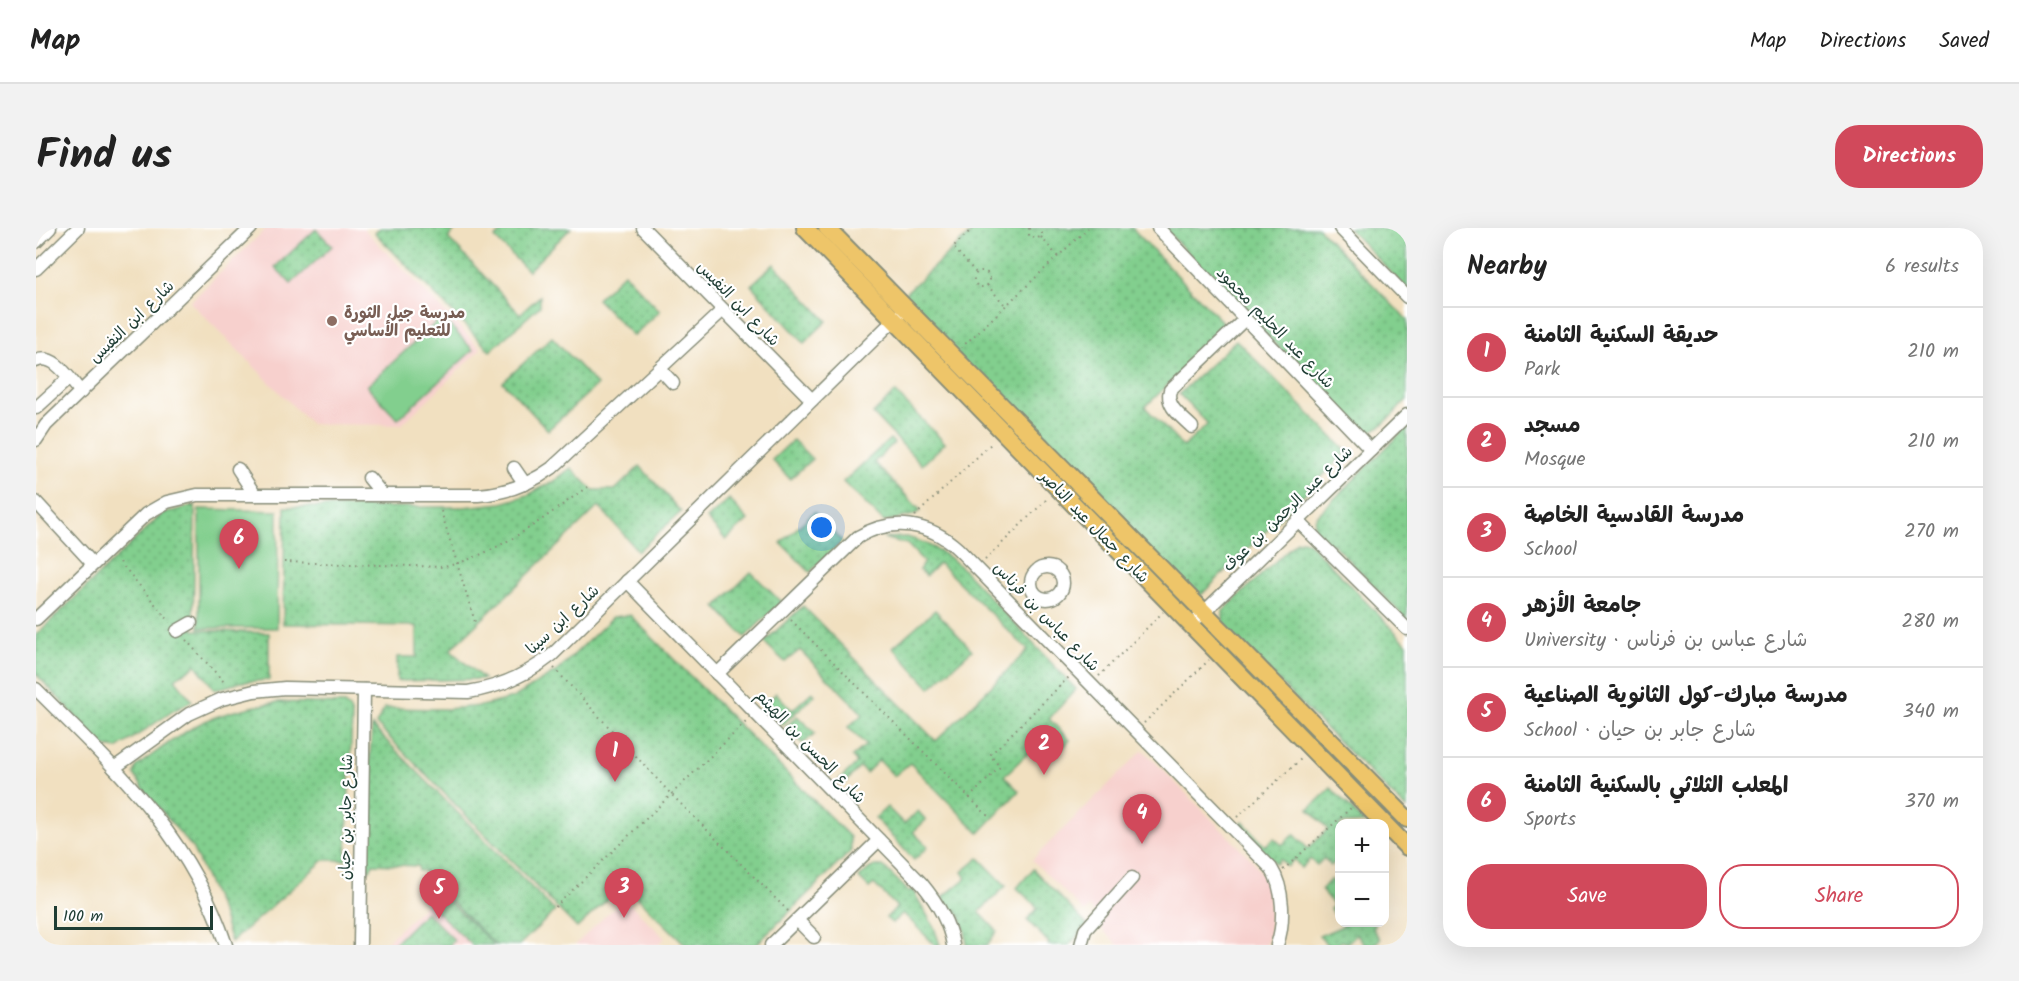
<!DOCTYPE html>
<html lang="en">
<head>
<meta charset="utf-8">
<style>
	:root { --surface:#fff; --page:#f2f2f2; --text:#222; --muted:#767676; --line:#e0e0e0; --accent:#d1495b }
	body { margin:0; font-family:Kalam,"Playpen Sans Arabic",sans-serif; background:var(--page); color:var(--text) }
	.controls { position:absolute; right:18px; bottom:18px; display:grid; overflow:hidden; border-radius:12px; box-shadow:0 6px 24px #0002 }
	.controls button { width:54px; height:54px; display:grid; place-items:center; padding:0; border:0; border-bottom:2px solid var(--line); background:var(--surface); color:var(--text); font:30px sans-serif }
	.scale { position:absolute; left:18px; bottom:15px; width:159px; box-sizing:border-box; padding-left:6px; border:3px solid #1f3d34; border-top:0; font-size:16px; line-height:21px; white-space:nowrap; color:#1f3d34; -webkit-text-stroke:4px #fff; paint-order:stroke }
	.you { position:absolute; left:786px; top:300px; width:21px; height:21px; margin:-15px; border:4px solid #fff; border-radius:50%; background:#1a73e8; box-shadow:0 0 0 9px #1a73e833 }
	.badge { display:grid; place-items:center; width:39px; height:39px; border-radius:50%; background:var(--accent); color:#fff; font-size:20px; font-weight:700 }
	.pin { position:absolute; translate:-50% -50px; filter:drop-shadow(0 2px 3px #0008) }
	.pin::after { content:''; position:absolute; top:32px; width:21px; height:18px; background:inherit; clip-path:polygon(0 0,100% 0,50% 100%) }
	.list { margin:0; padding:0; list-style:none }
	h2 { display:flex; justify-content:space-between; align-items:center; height:78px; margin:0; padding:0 24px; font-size:26px }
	h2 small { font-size:20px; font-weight:400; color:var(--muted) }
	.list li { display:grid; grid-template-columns:39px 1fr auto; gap:18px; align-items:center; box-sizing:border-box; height:90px; padding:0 24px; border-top:2px solid var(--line) }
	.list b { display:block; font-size:22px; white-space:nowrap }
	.list p { margin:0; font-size:20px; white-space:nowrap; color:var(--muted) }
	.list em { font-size:20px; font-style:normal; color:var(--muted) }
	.actions { display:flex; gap:12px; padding:18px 24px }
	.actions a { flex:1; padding:14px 0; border:2px solid var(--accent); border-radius:24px; text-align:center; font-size:21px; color:var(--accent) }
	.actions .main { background:var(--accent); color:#fff }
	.map { position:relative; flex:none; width:1371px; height:717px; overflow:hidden; border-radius:24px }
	header { display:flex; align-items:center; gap:36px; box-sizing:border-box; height:84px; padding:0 30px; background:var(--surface); border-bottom:2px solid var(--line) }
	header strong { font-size:28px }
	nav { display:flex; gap:33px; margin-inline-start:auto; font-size:21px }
	.intro { display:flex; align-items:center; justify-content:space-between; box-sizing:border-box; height:144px; padding:0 36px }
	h1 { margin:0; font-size:42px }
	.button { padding:15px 27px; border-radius:24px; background:var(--accent); color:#fff; font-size:21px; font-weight:700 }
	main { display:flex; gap:36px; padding:0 36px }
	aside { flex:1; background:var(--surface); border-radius:24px; box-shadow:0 6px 24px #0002 }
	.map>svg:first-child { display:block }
	.built { fill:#f7d0cd }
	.green { fill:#82cf8e; stroke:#508661; stroke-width:1.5 }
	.park { fill:url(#park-dots); stroke:#508661; stroke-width:1.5 }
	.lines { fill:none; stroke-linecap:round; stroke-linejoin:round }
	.minor-casing { stroke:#888e7a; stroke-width:15 }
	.major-casing { stroke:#888e7a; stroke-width:20 }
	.path { stroke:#888e7a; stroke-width:2; stroke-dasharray:1.5 4.5; stroke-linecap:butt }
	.minor { stroke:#fff; stroke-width:12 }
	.major { stroke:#eec569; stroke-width:16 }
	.education-dot { fill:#8d6e63; stroke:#fff; stroke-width:2 }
	.labels { text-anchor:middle; stroke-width:4.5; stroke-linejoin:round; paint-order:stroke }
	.street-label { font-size:16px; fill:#1f3d34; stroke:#fff }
	.education-label { font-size:16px; font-weight:bold; fill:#785e54; stroke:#fff; text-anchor:start }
</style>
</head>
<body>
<header>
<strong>Map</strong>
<nav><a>Map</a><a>Directions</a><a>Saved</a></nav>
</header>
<div class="intro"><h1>Find us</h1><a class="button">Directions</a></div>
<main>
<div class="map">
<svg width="1371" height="717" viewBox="0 0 1371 717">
	<defs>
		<pattern id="park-dots" width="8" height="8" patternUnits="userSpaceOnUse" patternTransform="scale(1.5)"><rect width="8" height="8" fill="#82cf8e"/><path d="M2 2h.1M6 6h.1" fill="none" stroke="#6aa975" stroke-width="1.8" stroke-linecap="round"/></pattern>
	</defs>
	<rect width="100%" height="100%" fill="#fff"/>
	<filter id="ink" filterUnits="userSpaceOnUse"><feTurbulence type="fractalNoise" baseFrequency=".0167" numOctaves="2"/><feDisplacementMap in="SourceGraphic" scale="12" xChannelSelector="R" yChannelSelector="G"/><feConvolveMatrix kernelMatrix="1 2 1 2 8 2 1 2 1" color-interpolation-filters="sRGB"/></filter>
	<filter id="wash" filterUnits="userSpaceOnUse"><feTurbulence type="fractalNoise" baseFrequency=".008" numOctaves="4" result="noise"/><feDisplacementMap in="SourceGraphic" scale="24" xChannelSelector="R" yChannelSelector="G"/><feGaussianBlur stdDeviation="1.35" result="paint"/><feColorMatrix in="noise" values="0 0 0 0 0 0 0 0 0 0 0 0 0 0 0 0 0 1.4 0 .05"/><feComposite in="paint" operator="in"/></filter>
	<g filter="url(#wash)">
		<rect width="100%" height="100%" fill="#f1e0c0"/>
		<g class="built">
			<path d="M231 0H327L445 121 365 197 275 196 154 74Z"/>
			<path d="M1107 522 1217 633 1225 645 1232 660 1233 674 1234 702 1230 717H1082L1061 696 1065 691 1053 679 1049 684 996 632Z"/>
			<path d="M403 664 458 717H347Z"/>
			<path d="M588 670 629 710 622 717H539Z"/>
		</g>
		<g class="green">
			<path d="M406 89 437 122 362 191 331 158Z"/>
			<path d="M163 281 242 283 241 400H163Z"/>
		</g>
		<g class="park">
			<path d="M344 0H421L412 10 484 86 504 68V78L454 123 339 5Z"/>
			<path d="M470 0H535L492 43 459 10Z"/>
			<path d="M940 0H1096L1191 99 1109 179 1147 219 1172 196 1143 166 1200 112 1311 224 1165 367H1158L865 69Z"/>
			<path d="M1128 0H1282L1371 92V172C1358 184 1342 209 1322 203Z"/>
			<path d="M1312 0H1371V61Z"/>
			<path d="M280 1 296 18 255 56 239 39Z"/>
			<path d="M738 36 791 93 768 115 715 57Z"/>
			<path d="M588 45 624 83 597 108 561 71Z"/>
			<path d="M516 109 561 157 512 202 467 154Z"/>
			<path d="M859 164 909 215 886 237 837 186Z"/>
			<path d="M1371 199V392L1296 315 1293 318C1283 309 1274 303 1280 289Z"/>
			<path d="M854 211 858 215 838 234 885 283 877 287 848 294 807 254Z"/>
			<path d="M757 212 776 231 754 251 736 232Z"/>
			<path d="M604 238 645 284 602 323 563 278 414 422 448 451 361 453V429H381V398L247 396 249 279H427L466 275 492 267 518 253 535 240 557 262H579Z"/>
			<path d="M693 271 712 292 690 312 671 291Z"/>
			<path d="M159 277 157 402 233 405V452L205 454 179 462 160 437 139 451 156 473 137 483 81 521 68 519 0 446V407L126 286Z"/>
			<path d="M778 284 806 313 774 344 745 315Z"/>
			<path d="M870 309C891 314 906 324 923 337L1040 461 1013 491 1034 512 1026 521 1011 507 968 548 983 563 943 605 874 535 858 548 843 532 830 545 824 539 807 557 803 552 821 535 816 529 830 517 812 499 827 486 764 422 749 434 728 414 767 378 900 513 992 422 903 335 890 348 883 342 888 334 871 316 847 310Z"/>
			<path d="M1266 312 1272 314 1371 416V582L1187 398V383L1261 313Z"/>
			<path d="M715 344 745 374 709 409 680 379Z"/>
			<path d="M899 382 936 422 894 460 857 419Z"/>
			<path d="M594 387 814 609 815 623 720 717H650L588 656 541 700 340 496 349 480 411 481 445 478 477 470 521 443 577 389Z"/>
			<path d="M776 464 779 467 746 497 728 478 740 465 756 482Z"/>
			<path d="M243 474 308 476 313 480 316 488 310 632H288L195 714 187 688 156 619 110 565 98 546 101 538C122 523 143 506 167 494 191 483 217 478 243 474Z"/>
			<path d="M761 488 779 505 767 516 750 499Z"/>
			<path d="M336 498 519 683 483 717H460L404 662 393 672 387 663 389 643H383L382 638 337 636 334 642H327Z"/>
			<path d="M1295 560 1329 595 1304 596 1303 630 1295 638 1288 630 1281 637 1274 631 1265 640 1258 631 1251 639 1244 631 1240 636 1204 598 1207 594 1229 618 1238 610 1246 617 1258 606 1272 621 1292 601 1273 581Z"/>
			<path d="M851 579 868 596 882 583 890 592 877 604 892 619 878 632 839 590Z"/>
			<path d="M943 630 970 658 943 684 961 703 951 717H931C930 705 928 693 921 683L916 687 907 669 930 650 926 644Z"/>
			<path d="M839 638H847L873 664 876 661 898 699 904 717H899L867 685 856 695 850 690 861 679 838 656 833 660 823 650 833 641Z"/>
			<path d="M997 641 1051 697 1033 717H1012L1013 715 991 692 1002 680 981 660Z"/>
			<path d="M1295 651 1303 661V691L1294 681 1298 677 1285 662Z"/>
			<path d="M403 664 458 717H436L392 675Z"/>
			<path d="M390 684 418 712 413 717H357Z"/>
			<path d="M1339 695 1340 696 1337 701 1344 711 1337 717H1329L1321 706 1311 715 1306 713 1300 717H1292L1283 708 1309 697 1307 695Z"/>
		</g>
	</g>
	<g filter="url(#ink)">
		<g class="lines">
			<defs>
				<g id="minor">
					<path d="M607 0 776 172"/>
					<path d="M1122 0 1335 222"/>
					<path d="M1304 0 1371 69"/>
					<path d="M0 14 14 0"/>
					<path d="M0 41 42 0"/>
					<path d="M0 133C18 124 34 152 45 164"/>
					<path d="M624 141 637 155"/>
					<path d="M0 180 32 151"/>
					<path d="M1156 199C1145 188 1129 178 1134 162L1209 91"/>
					<path d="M0 212 10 197 215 0"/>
					<path d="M478 240 489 256"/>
					<path d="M202 241 219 267"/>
					<path d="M333 250 347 267"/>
					<path d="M0 274 57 336"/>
					<path d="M1262 293 1371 401"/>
					<circle cx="1011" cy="355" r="16"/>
					<path d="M591 353 886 656C901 674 913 694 917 717"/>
					<path d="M1163 389 1371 187"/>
					<path d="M0 391 110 286 131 274 161 267H442C470 265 493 257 516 240L687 82"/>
					<path d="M141 403 155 395"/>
					<path d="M681 446 822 309C856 289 893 294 922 321L1235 640C1248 660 1249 694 1241 717"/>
					<path d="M0 461C79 540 154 607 190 717"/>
					<path d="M78 540 153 486 186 471 218 463 249 460 432 464C464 459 491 447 516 427L864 86"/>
					<path d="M761 692 778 709"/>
					<path d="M324 717 328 462"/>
					<path d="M735 717 843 612"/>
					<path d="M1045 717 1049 702 1096 650"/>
				</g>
				<g id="major">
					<path d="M769 0 1371 619"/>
					<path d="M791 0 1371 591"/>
				</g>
			</defs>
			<use href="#minor" class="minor-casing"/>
			<use href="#major" class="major-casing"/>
			<g class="path">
				<path d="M937 0 917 19 941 46"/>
				<path d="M993 0V8L1001 11 1006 7V0"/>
				<path d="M1366 0 1371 6"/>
				<path d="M1005 9 1022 29"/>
				<circle cx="946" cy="51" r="8"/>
				<path d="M951 57 969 77"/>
				<path d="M925 120 1052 0"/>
				<path d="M405 283 439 394"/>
				<path d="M879 288 957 214"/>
				<path d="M949 332 1013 269"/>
				<path d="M84 334 134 394"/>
				<path d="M248 334 408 339C462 326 507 291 551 259"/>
				<path d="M755 392 954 590"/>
				<path d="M150 412 188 454"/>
				<path d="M518 440 635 566 753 684"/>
				<path d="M1063 448 1127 384"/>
				<path d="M1108 495 1173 432"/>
				<path d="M933 570 964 539 954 527 1033 449"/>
				<path d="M1201 589 1265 531"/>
				<path d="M1247 642 1316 579"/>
				<path d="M519 679 711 493"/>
			</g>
			<use href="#minor" class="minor"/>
			<use href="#major" class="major"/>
		</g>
	</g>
	<circle class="education-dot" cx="296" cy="93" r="6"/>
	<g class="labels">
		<g class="street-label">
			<text transform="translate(703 75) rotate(46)" y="6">شارع ابن النفيس</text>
			<text transform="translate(95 93) rotate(-44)" y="6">شارع ابن النفيس</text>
			<text transform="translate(1240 99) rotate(46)" y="6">شارع عبد الحليم محمود</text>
			<text transform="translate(1251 280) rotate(-44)" y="6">شارع عبد الرحمن بن عوف</text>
			<text transform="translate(1059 298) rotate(46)" y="6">شارع جمال عبد الناصر</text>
			<text transform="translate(1011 388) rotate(46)" y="6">شارع عباس بن فرناس</text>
			<text transform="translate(526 391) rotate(-43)" y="6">شارع ابن سينا</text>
			<text transform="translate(775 518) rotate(46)" y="6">شارع الحسن بن الهيثم</text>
			<text transform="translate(309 589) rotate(-89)" y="6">شارع جابر بن حيان</text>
		</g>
		<g class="education-label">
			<text x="308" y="90">مدرسة جيل الثورة<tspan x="308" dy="18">للتعليم الأساسي</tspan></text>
		</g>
	</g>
</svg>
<div class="controls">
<button>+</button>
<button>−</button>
</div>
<div class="scale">100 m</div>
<div class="you"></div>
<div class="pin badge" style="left:579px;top:554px">1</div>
<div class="pin badge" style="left:1008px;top:547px">2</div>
<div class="pin badge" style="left:588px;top:690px">3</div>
<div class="pin badge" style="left:1106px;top:616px">4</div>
<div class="pin badge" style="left:403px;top:691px">5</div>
<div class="pin badge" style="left:203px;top:341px">6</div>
</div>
<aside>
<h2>Nearby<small>6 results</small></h2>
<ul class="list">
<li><span class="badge">1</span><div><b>حديقة السكنية الثامنة</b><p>Park</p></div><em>210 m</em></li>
<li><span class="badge">2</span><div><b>مسجد</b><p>Mosque</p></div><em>210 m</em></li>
<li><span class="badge">3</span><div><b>مدرسة القادسية الخاصة</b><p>School</p></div><em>270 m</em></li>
<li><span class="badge">4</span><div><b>جامعة الأزهر</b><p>University · شارع عباس بن فرناس</p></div><em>280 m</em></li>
<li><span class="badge">5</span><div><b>مدرسة مبارك-كول الثانوية الصناعية</b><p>School · شارع جابر بن حيان</p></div><em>340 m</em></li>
<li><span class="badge">6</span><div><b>المعلب الثلاثي بالسكنية الثامنة</b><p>Sports</p></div><em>370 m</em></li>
</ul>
<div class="actions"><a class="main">Save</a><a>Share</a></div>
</aside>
</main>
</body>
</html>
